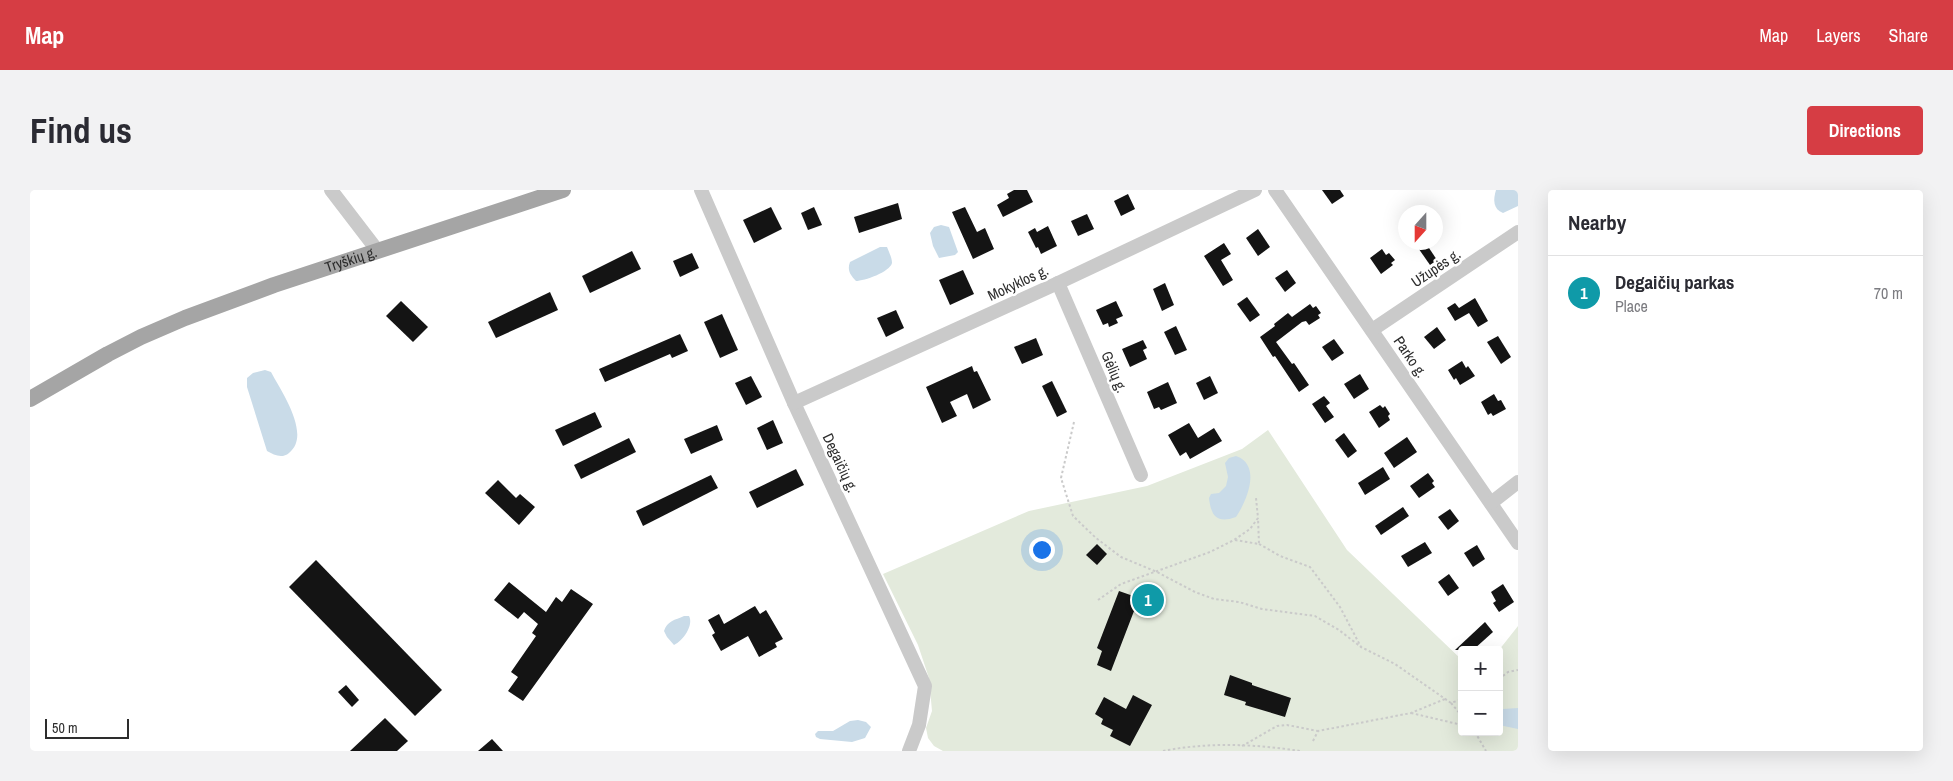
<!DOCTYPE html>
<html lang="en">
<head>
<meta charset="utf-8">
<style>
	:root { --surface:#fff; --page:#f2f2f3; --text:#2b2b33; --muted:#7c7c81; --line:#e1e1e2; --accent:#d63d44 }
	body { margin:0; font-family:"Archivo Narrow",sans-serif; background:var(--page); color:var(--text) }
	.controls { position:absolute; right:15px; bottom:15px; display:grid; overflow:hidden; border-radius:5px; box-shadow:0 5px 20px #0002 }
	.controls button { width:45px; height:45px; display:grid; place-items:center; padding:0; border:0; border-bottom:1px solid var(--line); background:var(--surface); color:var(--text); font:25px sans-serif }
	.compass { position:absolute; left:1368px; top:15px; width:45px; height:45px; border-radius:50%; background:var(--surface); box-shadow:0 5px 20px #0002; rotate:201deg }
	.scale { position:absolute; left:15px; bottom:12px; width:84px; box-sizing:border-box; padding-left:5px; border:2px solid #2d2d2d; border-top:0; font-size:14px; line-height:18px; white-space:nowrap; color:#2d2d2d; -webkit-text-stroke:4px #fff; paint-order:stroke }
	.you { position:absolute; left:1011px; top:359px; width:18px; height:18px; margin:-12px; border:4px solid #fff; border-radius:50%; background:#1a73e8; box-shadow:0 0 0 8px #1a73e833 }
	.badge { display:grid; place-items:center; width:32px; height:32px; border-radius:50%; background:var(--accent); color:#fff; font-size:16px; font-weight:700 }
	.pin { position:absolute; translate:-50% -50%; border:2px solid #fff; box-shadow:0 1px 5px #0006 }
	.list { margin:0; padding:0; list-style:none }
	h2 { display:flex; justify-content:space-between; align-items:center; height:65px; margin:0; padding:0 20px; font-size:21px }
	h2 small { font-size:16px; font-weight:400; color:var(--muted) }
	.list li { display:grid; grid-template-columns:32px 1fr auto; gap:15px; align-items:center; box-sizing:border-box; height:75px; padding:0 20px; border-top:1px solid var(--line) }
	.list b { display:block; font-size:19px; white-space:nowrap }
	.list p { margin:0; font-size:16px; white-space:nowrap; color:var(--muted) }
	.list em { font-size:16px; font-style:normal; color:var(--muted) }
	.map { position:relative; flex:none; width:1488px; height:561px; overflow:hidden; border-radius:5px }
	header { display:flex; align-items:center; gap:30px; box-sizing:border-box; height:70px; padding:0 25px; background:var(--accent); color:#fff }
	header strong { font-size:24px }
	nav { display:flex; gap:28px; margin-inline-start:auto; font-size:18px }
	.intro { display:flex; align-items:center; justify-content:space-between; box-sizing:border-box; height:120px; padding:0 30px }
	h1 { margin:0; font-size:35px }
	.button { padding:12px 22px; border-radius:5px; background:var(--accent); color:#fff; font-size:18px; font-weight:700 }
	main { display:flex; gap:30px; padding:0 30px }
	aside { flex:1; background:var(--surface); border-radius:5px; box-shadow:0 5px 20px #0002 }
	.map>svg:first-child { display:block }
	.green { fill:#e3eadc }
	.water { fill:#c9dbe8 }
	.building { fill:#141414 }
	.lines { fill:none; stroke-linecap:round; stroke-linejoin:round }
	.path { stroke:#cacaca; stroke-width:2; stroke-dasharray:2.5 2.5; stroke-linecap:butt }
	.minor { stroke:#cacaca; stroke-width:14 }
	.major { stroke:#a5a5a5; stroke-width:16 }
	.labels { text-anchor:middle; stroke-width:5; stroke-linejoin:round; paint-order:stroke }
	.street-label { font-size:15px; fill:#2d2d2d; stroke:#fff }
</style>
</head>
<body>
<header>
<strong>Map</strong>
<nav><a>Map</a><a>Layers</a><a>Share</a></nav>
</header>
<div class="intro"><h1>Find us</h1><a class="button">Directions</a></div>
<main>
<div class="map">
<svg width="1488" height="561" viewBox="0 0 1488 561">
	<rect width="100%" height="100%" fill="#fff"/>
	<path class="green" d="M1238 240 1317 360 1432 470V542H1469V460L1488 436V561H913L904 556 898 548 896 538 902 521 899 488 888 455 853 384 999 321 1117 296 1212 259Z"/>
	<g class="water">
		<path d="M1466 0H1488V16L1473 23C1463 19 1463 10 1466 0Z"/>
		<path d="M911 35 919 37 928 62 925 65 909 68 903 56 900 43 904 37Z"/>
		<path d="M850 57H857C859 62 862 68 862 73 860 82 834 91 826 91 820 85 817 80 820 72Z"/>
		<path d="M235 180 241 182C251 201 282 245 259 263 252 269 244 265 237 261L217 197V188L223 183Z"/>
		<path d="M1206 266C1232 275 1217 311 1206 327 1187 334 1181 326 1179 308L1181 304 1189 303 1196 296 1198 287 1195 273 1199 268Z"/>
		<path d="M654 426H659C664 435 653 451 644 455L637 447 634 441C637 431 645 430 654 426Z"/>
		<path d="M1488 518V539L1469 535V523L1473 519Z"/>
		<path d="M828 530 836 532 841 537 835 548 822 552 790 549 786 547 785 544 788 541H803L820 531Z"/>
	</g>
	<g class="building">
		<path d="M984 0H997L1003 12 973 27 967 15 979 8 977 4Z"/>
		<path d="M1292 0H1310L1314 6 1302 14Z"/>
		<path d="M1098 4 1105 19 1091 26 1084 11Z"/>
		<path d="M868 13 872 29 829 43 824 27Z"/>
		<path d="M741 17 752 39 724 53 713 30Z"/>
		<path d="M784 17 792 35 778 40 771 23Z"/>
		<path d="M935 17 947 42 955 38 964 59 943 69 922 22Z"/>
		<path d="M1057 24 1064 39 1048 46 1041 31Z"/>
		<path d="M1018 36 1027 56 1011 64 1008 57 1006 58 998 42 1005 38 1007 42Z"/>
		<path d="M1228 39 1240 57 1228 66 1216 48Z"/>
		<path d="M1384 52H1395L1407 70 1400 75Z"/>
		<path d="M1194 53 1201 64 1191 70 1203 90 1193 96 1174 66Z"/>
		<path d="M1352 59 1356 65 1359 63 1365 70 1361 73 1363 75 1351 84 1340 68Z"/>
		<path d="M602 61 611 79 560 103 552 86Z"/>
		<path d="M662 63 669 78 650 87 643 71Z"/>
		<path d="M933 80 944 104 920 115 909 90Z"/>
		<path d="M1257 80 1266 93 1255 102 1245 88Z"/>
		<path d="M1135 93 1144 115 1132 121 1123 99Z"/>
		<path d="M520 102 528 120 466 148 458 132Z"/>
		<path d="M1217 107 1230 125 1220 132 1207 114Z"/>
		<path d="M1445 108 1458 131 1448 137 1439 123 1425 131 1417 118 1425 113 1429 118Z"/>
		<path d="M371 111 398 137 383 152 356 126Z"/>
		<path d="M1086 111 1093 126 1086 129 1088 133 1079 137 1078 133 1073 135 1066 120Z"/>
		<path d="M1280 114 1283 118 1286 116 1291 123 1288 125 1290 128 1279 135 1276 131 1272 132 1246 152 1262 174 1264 173 1279 195 1269 202 1245 166 1243 167 1230 147 1245 136 1244 134 1258 123 1262 127Z"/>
		<path d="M866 120 874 138 856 147 847 128Z"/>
		<path d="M692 124 708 160 690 168 674 132Z"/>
		<path d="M1146 136 1157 160 1145 165 1134 142Z"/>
		<path d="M1407 137 1416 150 1404 159 1394 147Z"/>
		<path d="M650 144 658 161 642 168 640 164 575 192 569 179Z"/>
		<path d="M1468 146 1481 167 1471 174 1457 152Z"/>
		<path d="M1006 148 1013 165 992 174 984 157Z"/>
		<path d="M1304 149 1314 163 1302 171 1292 157Z"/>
		<path d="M1113 150 1117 158 1113 160 1117 169 1100 177 1092 159Z"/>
		<path d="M1432 171 1436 178 1438 176 1445 186 1430 195 1426 188 1424 190 1418 180Z"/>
		<path d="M942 176 944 182 947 181 961 210 943 219 937 204 920 212 927 226 912 233 896 197Z"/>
		<path d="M1330 184 1339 199 1324 209 1314 194Z"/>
		<path d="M721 186 732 207 716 215 705 193Z"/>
		<path d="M1180 186 1188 203 1174 210 1166 193Z"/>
		<path d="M1022 191 1037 222 1027 227 1012 196Z"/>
		<path d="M1138 192 1147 213 1131 220 1129 217 1124 219 1117 202Z"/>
		<path d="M1464 204 1468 211 1471 210 1476 219 1463 226 1461 223 1458 225 1451 212Z"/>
		<path d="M1294 206 1300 213 1296 216 1304 227 1295 233 1282 214Z"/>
		<path d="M1350 215 1353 218 1355 216 1360 224 1358 226 1360 230 1349 238 1339 222Z"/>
		<path d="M565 222 572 237 533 256 525 240Z"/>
		<path d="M743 230 753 253 737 260 727 238Z"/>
		<path d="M1159 233 1168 248 1184 238 1192 251 1160 269 1156 262 1150 266 1138 245Z"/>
		<path d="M687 235 693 250 661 264 654 249Z"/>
		<path d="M1314 243 1327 261 1318 268 1305 250Z"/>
		<path d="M1377 247 1387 262 1364 278 1354 263Z"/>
		<path d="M599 248 606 262 551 289 544 275Z"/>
		<path d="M1353 277 1360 289 1335 305 1328 293Z"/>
		<path d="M766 279 774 295 727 318 719 302Z"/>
		<path d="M1398 283 1404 291 1402 293 1405 297 1389 308 1380 296Z"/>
		<path d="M681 285 688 298 613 336 606 321Z"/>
		<path d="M468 290 486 308 490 304 505 317 489 335 455 303Z"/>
		<path d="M1373 317 1379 326 1351 345 1345 336Z"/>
		<path d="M1420 319 1429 331 1418 340 1408 327Z"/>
		<path d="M1395 352 1402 363 1378 377 1371 366Z"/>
		<path d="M1067 354 1077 364 1067 375 1056 365Z"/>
		<path d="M1447 355 1455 369 1443 377 1434 363Z"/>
		<path d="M286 370 412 500 385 526 259 397Z"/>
		<path d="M1419 384 1429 398 1418 406 1408 392Z"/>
		<path d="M479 392 516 422 526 407 532 412 541 399 563 414 493 511 478 501 488 487 481 482 506 446 502 443 508 434 494 422 488 429 464 410Z"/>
		<path d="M1473 394 1484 412 1469 422 1463 413 1466 411 1461 402Z"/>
		<path d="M1089 401 1109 408 1081 481 1067 475 1072 461 1067 458Z"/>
		<path d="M725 416 730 424 736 420 753 449 745 453 747 457 729 467 718 446 691 461 682 445 685 443 678 430 689 424 694 434Z"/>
		<path d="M1455 432 1463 442 1443 460H1425Z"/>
		<path d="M1200 485 1222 493V495L1261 508 1255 527 1215 515 1216 512 1194 505Z"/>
		<path d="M316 495 329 510 322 517 308 502Z"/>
		<path d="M1103 505 1122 515 1100 556 1080 546 1083 540 1071 534 1073 529 1065 524 1074 507 1096 519Z"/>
		<path d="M355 528 378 551 367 561H320Z"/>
		<path d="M462 549 473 561H448Z"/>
	</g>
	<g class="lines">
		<g class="path">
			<path d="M1044 232 1031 288 1043 326 1066 348 1091 367 1127 382 1165 402 1184 409 1209 412 1232 419 1285 426 1309 440 1331 457"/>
			<path d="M1205 350 1229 354 1228 328"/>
			<path d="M1229 354 1250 366 1280 377 1310 417 1331 457 1365 474 1421 513 1432 509"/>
			<path d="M1068 410 1091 394 1180 362 1204 350 1220 339 1228 328 1226 308"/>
			<path d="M1469 489 1478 482 1488 480"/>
			<path d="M1421 513 1432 526"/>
			<path d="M1381 523 1432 535"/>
			<path d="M1445 542 1456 561"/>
			<path d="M1283 551 1288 541 1381 523 1415 509"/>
			<path d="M1212 556 1247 536 1257 535 1288 541"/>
			<path d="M1133 561C1178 552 1225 554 1270 561"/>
		</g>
		<g class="minor">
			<path d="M301 0 347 60"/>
			<path d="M671 0 764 213 895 496 889 535 879 561"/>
			<path d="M1245 0 1488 353"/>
			<path d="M1028 93 1111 285"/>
			<path d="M1342 140 1488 42"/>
			<path d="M764 213 1028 93 1225 0"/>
			<path d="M1461 313 1488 292"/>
		</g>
		<path class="major" id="s1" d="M0 209 78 164 111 147 155 128 244 95 533 0"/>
	</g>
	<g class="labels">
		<g class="street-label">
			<text dy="5" stroke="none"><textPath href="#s1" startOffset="351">Tryškių g.</textPath></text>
			<text transform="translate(1406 78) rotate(-34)" y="5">Užupės g.</text>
			<text transform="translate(988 93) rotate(-25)" y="5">Mokyklos g.</text>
			<text transform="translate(1380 167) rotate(56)" y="5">Parko g.</text>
			<text transform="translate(1084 182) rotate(67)" y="5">Gėlių g.</text>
			<text transform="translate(810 273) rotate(65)" y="5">Degaičių g.</text>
		</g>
	</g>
</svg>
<div class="controls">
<button>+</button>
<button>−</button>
</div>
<svg class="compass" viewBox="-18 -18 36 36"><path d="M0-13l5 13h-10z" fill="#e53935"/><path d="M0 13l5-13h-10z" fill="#7c7c81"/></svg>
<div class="scale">50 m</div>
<div class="you"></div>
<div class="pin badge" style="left:1118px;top:410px;background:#0f9aa8">1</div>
</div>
<aside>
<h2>Nearby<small></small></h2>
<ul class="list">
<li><span class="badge" style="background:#0f9aa8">1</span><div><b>Degaičių parkas</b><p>Place</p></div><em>70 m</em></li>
</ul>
</aside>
</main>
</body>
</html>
